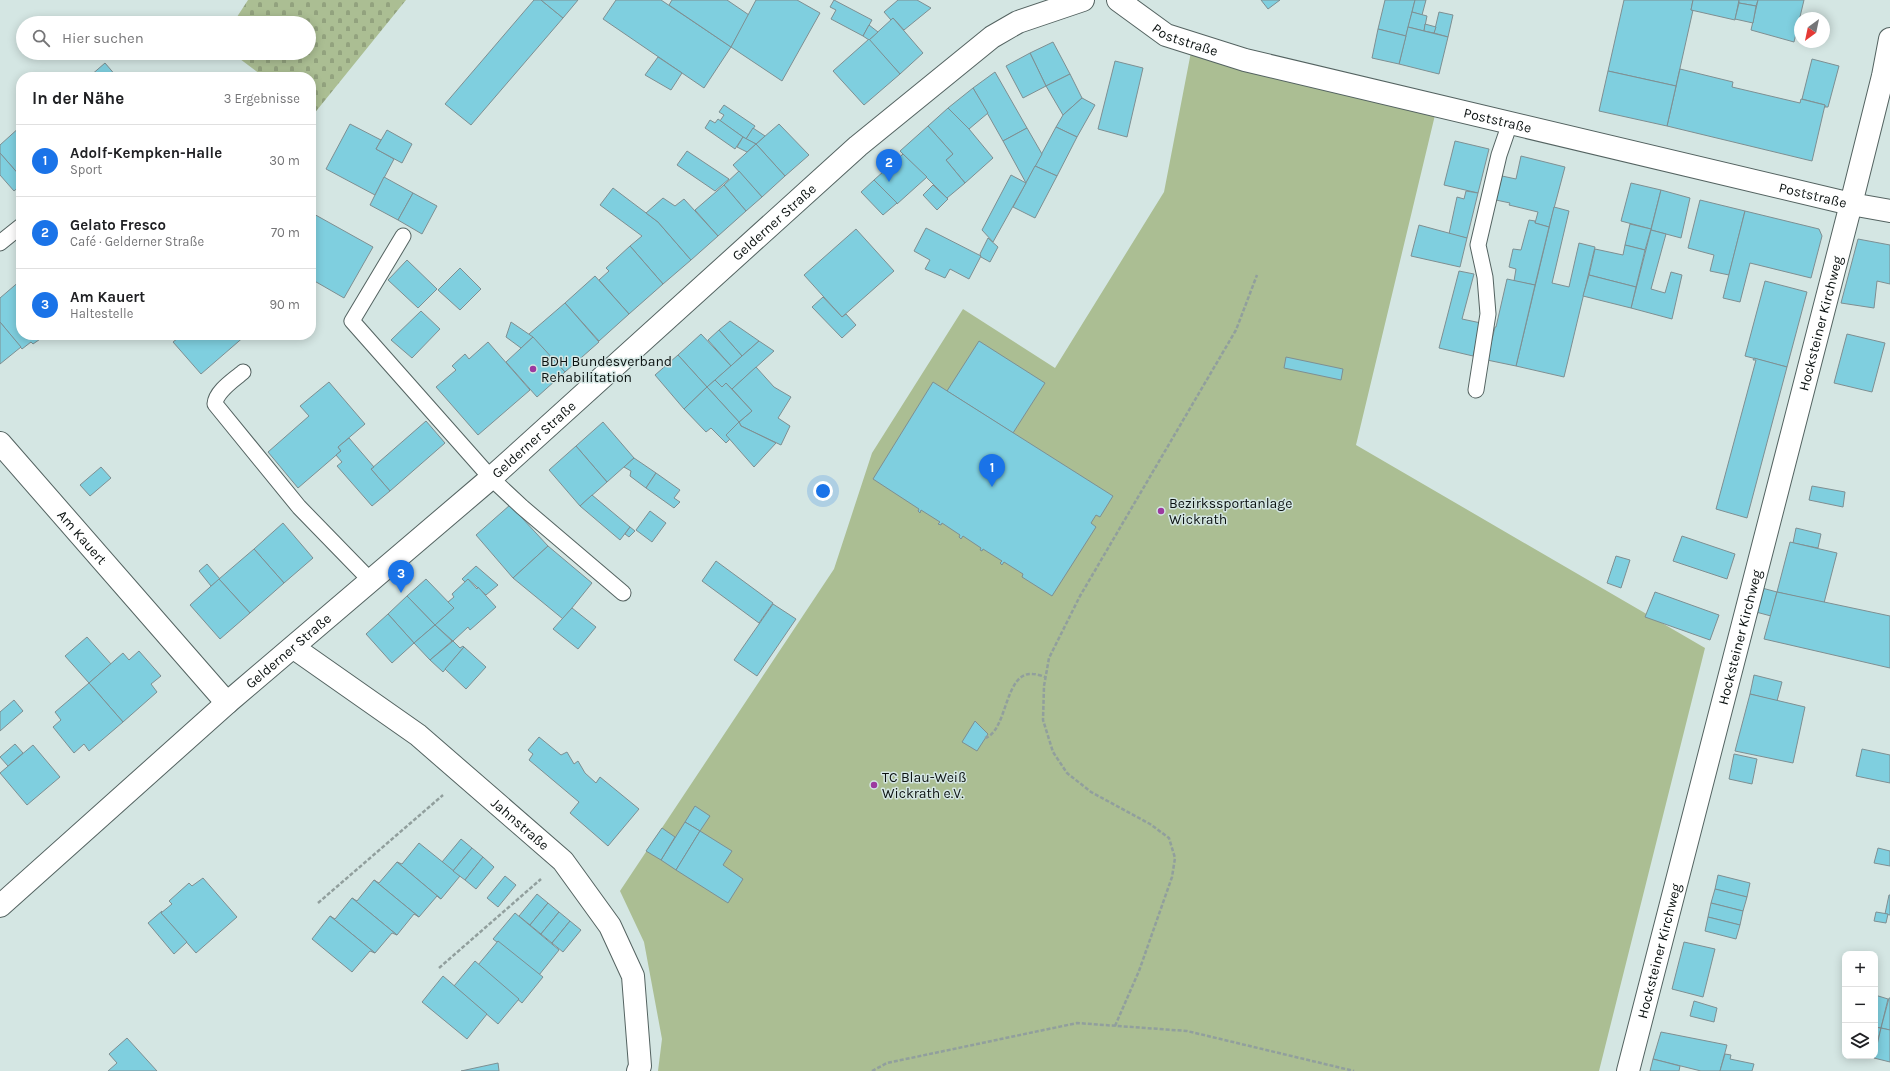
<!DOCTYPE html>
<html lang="de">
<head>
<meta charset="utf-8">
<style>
	:root { --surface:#fff; --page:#f6f6f6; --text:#202124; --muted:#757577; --line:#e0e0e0; --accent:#1a73e8 }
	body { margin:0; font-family:Karla,sans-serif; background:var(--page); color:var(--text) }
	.controls { position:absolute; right:12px; bottom:12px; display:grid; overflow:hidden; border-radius:8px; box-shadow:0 2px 10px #0003 }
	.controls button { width:36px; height:36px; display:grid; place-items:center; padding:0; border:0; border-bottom:1px solid var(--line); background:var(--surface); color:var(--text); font:20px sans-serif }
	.compass { position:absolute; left:1794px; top:12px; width:36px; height:36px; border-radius:50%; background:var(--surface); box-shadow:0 2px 10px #0003; rotate:213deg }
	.you { position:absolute; left:823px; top:491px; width:14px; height:14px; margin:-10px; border:3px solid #fff; border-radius:50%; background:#1a73e8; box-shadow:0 0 0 6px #1a73e833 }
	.badge { display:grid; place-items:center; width:26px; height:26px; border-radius:50%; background:var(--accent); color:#fff; font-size:13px; font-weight:700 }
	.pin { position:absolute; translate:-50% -33px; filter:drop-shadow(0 1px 2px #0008) }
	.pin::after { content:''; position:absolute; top:21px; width:14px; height:12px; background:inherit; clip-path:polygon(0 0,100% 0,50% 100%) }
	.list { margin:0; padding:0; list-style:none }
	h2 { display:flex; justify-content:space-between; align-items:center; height:52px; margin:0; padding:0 16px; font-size:17px }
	h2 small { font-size:13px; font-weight:400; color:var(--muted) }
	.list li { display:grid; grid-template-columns:26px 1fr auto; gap:12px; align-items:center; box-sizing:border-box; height:72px; padding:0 16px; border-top:1px solid var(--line) }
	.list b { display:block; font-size:15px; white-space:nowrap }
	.list p { margin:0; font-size:13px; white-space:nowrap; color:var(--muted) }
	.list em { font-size:13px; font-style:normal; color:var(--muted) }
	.icon { flex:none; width:22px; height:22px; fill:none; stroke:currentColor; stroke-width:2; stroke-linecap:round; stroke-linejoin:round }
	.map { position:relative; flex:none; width:1890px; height:1071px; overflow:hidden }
	.search { position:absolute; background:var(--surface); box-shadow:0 2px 10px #0003; left:16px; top:16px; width:300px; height:44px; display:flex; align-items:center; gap:10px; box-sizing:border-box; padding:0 14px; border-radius:22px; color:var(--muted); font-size:15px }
	.panel { position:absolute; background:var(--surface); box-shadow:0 2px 10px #0003; left:16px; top:72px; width:300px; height:268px; border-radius:16px }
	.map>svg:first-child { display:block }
	.cemetery { fill:url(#cemetery-stones) }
	.pitch { fill:#abbe93 }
	.building { fill:#7fcfdf; stroke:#7e8f92 }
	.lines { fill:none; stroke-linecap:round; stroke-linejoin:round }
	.service-casing { stroke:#546361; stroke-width:17 }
	.minor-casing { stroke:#546361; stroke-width:24 }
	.secondary-casing { stroke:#546361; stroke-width:24 }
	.path { stroke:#919f9d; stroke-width:2.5; stroke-dasharray:4 2; stroke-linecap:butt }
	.service { stroke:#fff; stroke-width:15 }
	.minor { stroke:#fff; stroke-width:22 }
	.secondary { stroke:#fff; stroke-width:22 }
	.poi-dot { fill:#9c39a0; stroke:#d4e6e3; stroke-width:1.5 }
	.labels { text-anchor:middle; stroke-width:3; stroke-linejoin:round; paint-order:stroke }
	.street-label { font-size:14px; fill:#0b1211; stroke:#d4e6e3 }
	.poi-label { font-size:14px; fill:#0b1211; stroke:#d4e6e3; text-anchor:start }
</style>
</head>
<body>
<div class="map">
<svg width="1890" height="1071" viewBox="0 0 1890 1071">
	<defs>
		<pattern id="cemetery-stones" width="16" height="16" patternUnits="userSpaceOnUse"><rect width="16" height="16" fill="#abbe93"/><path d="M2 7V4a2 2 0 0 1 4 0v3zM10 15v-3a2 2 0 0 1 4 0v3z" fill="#92a27e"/></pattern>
	</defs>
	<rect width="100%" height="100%" fill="#d4e6e3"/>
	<path class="cemetery" d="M248 0H406L313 115 311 113V77H264L232 53H309V23H233Z"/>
	<path class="pitch" d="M1191 52 1435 115 1356 445 1705 648 1599 1071H658L662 1039 644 942 620 891 834 569 872 453 963 309 1055 368 1164 192Z"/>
	<g class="building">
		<path d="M534 0H541L563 18 471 125 445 104Z"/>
		<path d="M541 0H578L563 18Z"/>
		<path d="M616 0H661L731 47 704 88 603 19Z"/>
		<path d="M672 0H727L749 15 731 47 669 5Z"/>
		<path d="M756 0H797L820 13 782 81 731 47Z"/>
		<path d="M834 0 872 20 863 36 831 19 836 10 830 7Z"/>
		<path d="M898 0H917L931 8 904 30 893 18 891 20 884 12Z"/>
		<path d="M1261 0H1280L1268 9Z"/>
		<path d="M1385 0H1415L1406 36 1378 29Z"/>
		<path d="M1415 0H1426L1422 15 1412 12Z"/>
		<path d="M1624 0H1693L1691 10H1693L1676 86 1608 71Z"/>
		<path d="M1693 0H1739L1735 20 1691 10Z"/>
		<path d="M1739 0H1758L1756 6 1739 3Z"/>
		<path d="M1758 0H1804L1794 42 1751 30Z"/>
		<path d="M1739 3 1756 6 1753 23 1735 19Z"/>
		<path d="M1412 12 1427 16 1424 31 1408 27Z"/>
		<path d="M1439 12 1453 15 1448 37 1434 33Z"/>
		<path d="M893 18 923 53 900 74 869 40Z"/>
		<path d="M1425 24 1436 27 1434 33 1424 31Z"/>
		<path d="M869 25 878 32 869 40 863 36Z"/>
		<path d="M1408 27 1448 37 1439 74 1399 64Z"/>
		<path d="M1378 29 1406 36 1399 64 1372 58Z"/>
		<path d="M869 39 900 74 864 105 833 71Z"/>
		<path d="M1053 42 1070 74 1046 86 1030 53Z"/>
		<path d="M1030 53 1046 86 1023 98 1006 66Z"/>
		<path d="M658 57 682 73 671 90 645 75Z"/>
		<path d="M1812 59 1839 66 1828 107H1825V105L1802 99Z"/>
		<path d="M1115 61 1143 68 1127 137 1098 129Z"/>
		<path d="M105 63 117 77H82L87 73 90 76Z"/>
		<path d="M1680 69 1733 82 1732 87 1800 103 1801 99 1825 105 1812 161 1667 126Z"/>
		<path d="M1608 71 1676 86 1667 126 1599 111Z"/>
		<path d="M995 72 1027 128 1003 141 973 88Z"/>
		<path d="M1070 74 1082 98 1063 115 1046 86Z"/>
		<path d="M973 88 988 113 969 129 948 108Z"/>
		<path d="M1082 98 1095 105 1077 137 1056 127 1063 115Z"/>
		<path d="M724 105 755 126 746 139 720 121 724 115 719 112Z"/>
		<path d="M948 108 969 129 993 158 965 183 946 160 953 154 928 126Z"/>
		<path d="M718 119 743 137 735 149 705 128 710 120 715 123Z"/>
		<path d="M350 124 381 140 376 149 394 159 375 195 326 169Z"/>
		<path d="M779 124 809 155 785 176 756 144Z"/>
		<path d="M21 126V177L0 153V145Z"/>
		<path d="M928 126 953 154 946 160 965 183 947 198 900 151Z"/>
		<path d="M1056 127 1077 137 1057 176 1035 166Z"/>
		<path d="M753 128 765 136 756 144 746 139Z"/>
		<path d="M1027 128 1042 154 1026 183 1003 141Z"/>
		<path d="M387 130 412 144 402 163 376 149Z"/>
		<path d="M743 137 756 144 747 152 737 147Z"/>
		<path d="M1455 141 1489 149 1478 193 1444 185Z"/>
		<path d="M756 144 785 176 762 197 733 165Z"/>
		<path d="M687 151 729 179 715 191 677 165Z"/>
		<path d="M0 153 21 177V185L14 191 0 175Z"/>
		<path d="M903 154 927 177 897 204 874 180Z"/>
		<path d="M1521 156 1565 167 1549 227 1535 223 1538 212 1509 205 1510 203 1496 200 1502 176 1516 179Z"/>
		<path d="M1035 166 1057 176 1035 218 1013 207Z"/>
		<path d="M739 171 762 197 746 211 724 185Z"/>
		<path d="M1011 175 1026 183 993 242 982 230Z"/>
		<path d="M384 177 413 193 398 220 370 205Z"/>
		<path d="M874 180 897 203 883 215 861 192Z"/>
		<path d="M1631 183 1661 190 1651 229 1621 221Z"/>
		<path d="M724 185 746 211 718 236 695 210Z"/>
		<path d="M933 185 948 199 937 210 923 195Z"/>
		<path d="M613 188 658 222 691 260 663 284 630 246 642 236 600 205Z"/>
		<path d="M1661 190 1690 198 1681 238 1651 230Z"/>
		<path d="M1466 191 1478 193 1467 238 1449 234 1457 197 1464 199Z"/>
		<path d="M413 193 437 206 422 234 398 220Z"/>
		<path d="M663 198 675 206 684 199 718 236 691 260 658 222 646 213Z"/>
		<path d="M1700 200 1745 211 1729 275 1710 271 1714 255 1688 248Z"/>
		<path d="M1554 207 1569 211 1552 283 1569 287 1579 243 1595 247 1564 377 1516 366Z"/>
		<path d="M1745 211 1819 229 1822 236 1811 278 1750 263 1740 302 1723 298Z"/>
		<path d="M312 213 373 247 344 298 311 279Z"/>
		<path d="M1529 220 1535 221V223L1549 227 1535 285 1514 281 1516 269 1509 267 1513 249 1521 250Z"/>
		<path d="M1630 224 1651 229 1645 250 1625 245Z"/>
		<path d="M1419 225 1467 238 1460 267 1411 256Z"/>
		<path d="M926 228 981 256 969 279 950 269 945 278 925 269 930 260 914 251Z"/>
		<path d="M856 229 894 271 842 317 804 275Z"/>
		<path d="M1651 230 1666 234 1651 289 1665 293 1671 272 1682 275 1672 319 1631 308Z"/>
		<path d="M988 238 998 247 990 262 981 257 980 254Z"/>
		<path d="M1858 239 1890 245V284L1877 281 1874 308 1841 303Z"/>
		<path d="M1625 245 1645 250 1636 287 1589 275 1595 249 1623 255Z"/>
		<path d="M630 246 663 284 629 314 599 280 609 271 606 268Z"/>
		<path d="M407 260 437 289 418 308 388 280Z"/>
		<path d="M460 268 481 289 460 310 438 290Z"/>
		<path d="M1459 271 1474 274 1462 319 1481 323 1473 356 1439 348Z"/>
		<path d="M1589 275 1636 287 1631 308 1583 296Z"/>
		<path d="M595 276 629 314 599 341 565 303Z"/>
		<path d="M1507 279 1535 285 1516 366 1487 360 1495 327H1496Z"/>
		<path d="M21 280V335H46L33 344 31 342 22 349 0 322V298Z"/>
		<path d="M1765 281 1807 292 1787 367 1745 356Z"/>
		<path d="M823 297 842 317 846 314 856 325 842 338 812 307Z"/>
		<path d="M565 303 599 342 565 372 529 334Z"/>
		<path d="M421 311 440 329 412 358 391 340Z"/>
		<path d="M730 321 759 341 742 356 719 330Z"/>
		<path d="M0 322 21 347 0 364Z"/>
		<path d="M511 322 533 337 521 348 506 337Z"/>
		<path d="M719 330 742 356 731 366 708 340Z"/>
		<path d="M701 334 731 366 707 387 678 355Z"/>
		<path d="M1847 334 1885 343 1872 392 1834 383Z"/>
		<path d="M182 335H246L201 374 173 342Z"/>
		<path d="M533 337 565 372 537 397 506 362Z"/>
		<path d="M759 341 774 351 732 389 726 383 722 387 715 380Z"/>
		<path d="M979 341 1045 383 1013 433 947 391Z"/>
		<path d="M488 342 530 390 478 435 436 387 456 370 452 366 465 354 469 359Z"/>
		<path d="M678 355 707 387 684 409 655 375Z"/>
		<path d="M1286 357 1343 369 1341 380 1284 368Z"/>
		<path d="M1754 358 1787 367 1747 518 1716 509 1756 360H1753Z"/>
		<path d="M756 367 774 387 791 397 778 418 790 426 781 445 741 426 739 422 752 411 732 389Z"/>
		<path d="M715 380 722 387 726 383 752 411 739 422 707 387Z"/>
		<path d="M329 382 365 424 338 447 341 451 298 488 268 452 309 416 300 406Z"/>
		<path d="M933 382 1113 496 1100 517 1096 515 1091 523 1096 527 1052 596 1022 577 1023 574 1004 562 1002 565 1000 563 1002 561 983 549 982 551 980 550 981 548 963 536 961 539 959 537 960 535 942 523 941 525 938 524 940 522 921 510 920 513 918 511 919 509 873 479Z"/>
		<path d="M707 387 739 422 726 435 730 439 726 443 711 428 706 432 684 409Z"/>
		<path d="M426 421 445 443 390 491 371 469Z"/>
		<path d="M603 422 634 458 607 482 576 446Z"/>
		<path d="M739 422 741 426 776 443 754 467 726 435Z"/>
		<path d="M349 438 374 467 371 469 390 491 372 506 337 466 342 462 336 455 341 451 338 447Z"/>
		<path d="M576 446 607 482 580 506 549 470Z"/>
		<path d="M634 458 656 473 646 488 630 476 631 471 624 467Z"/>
		<path d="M101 467 111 478 90 496 80 485Z"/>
		<path d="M656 473 680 490 674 498 680 502 674 508 646 488Z"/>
		<path d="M1812 486 1845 492 1843 507 1809 500Z"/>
		<path d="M592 495 630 527 620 540 580 506Z"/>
		<path d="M510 505 548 546 513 578 476 535Z"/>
		<path d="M650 511 666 523 652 542 636 530Z"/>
		<path d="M283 523 313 558 284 583 254 549Z"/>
		<path d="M630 527 635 531 629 537 625 534Z"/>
		<path d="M1796 528 1821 534 1818 548 1793 543Z"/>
		<path d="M1682 536 1735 554 1727 579 1673 561Z"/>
		<path d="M1790 542 1837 553 1824 603 1777 592Z"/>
		<path d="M548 546 592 583 563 619 513 578Z"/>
		<path d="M254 549 284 583 250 613 219 579Z"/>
		<path d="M1616 556 1630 560 1621 588 1607 583Z"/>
		<path d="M716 561 773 603 759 623 702 581Z"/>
		<path d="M207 564 220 579 211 586 199 571Z"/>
		<path d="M476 566 498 585 486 595 468 579 465 582 462 579Z"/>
		<path d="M219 579 250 613 220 639 190 605Z"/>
		<path d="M426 579 454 608 435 625 407 596Z"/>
		<path d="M468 579 477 589 478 587 496 607 470 630 468 627 453 641 435 625 454 608 448 602 454 597 452 594Z"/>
		<path d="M1762 588 1777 592 1771 616 1756 612Z"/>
		<path d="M1655 592 1719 615 1710 640 1645 617Z"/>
		<path d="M1777 592 1890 616V668L1764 639Z"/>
		<path d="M407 596 435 625 414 643 388 614Z"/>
		<path d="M773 604 796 619 757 676 734 660Z"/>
		<path d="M572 608 596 627 578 649 553 629Z"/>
		<path d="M388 614 414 643 392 663 366 634Z"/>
		<path d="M435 625 452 641 430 660 414 643Z"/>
		<path d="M87 637 111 664 89 683 65 656Z"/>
		<path d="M453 641 460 648 463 646 464 647 443 672 430 660Z"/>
		<path d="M464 647 486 667 466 689 445 669Z"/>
		<path d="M139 651 161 676 151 684 157 692 123 722 89 683 123 653 129 660Z"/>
		<path d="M1754 675 1782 682 1777 701 1750 694Z"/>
		<path d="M89 683 123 722 89 751 84 744 74 753 53 727 61 720 55 712Z"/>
		<path d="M1750 694 1805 707 1793 763 1735 751Z"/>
		<path d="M14 700 23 711 0 731V712Z"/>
		<path d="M975 721 988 734 977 751 962 742Z"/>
		<path d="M539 737 561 755 567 752 574 764 578 761 585 773 596 783 600 777 639 809 608 846 570 813 579 802 529 760 533 754 528 750Z"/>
		<path d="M15 744 23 753 8 766 0 757Z"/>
		<path d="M33 745 60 777 27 805 0 773Z"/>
		<path d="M1862 749 1890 755V783L1856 776Z"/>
		<path d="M1734 754 1757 759 1752 784 1729 779Z"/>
		<path d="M695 806 710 816 700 831 685 822Z"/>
		<path d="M685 822 700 831 676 870 661 860Z"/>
		<path d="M662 828 675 837 661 860 646 851Z"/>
		<path d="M700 831 732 851 723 865 743 879 728 903 676 870Z"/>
		<path d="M461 839 472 848 453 871 442 862Z"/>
		<path d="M419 843 460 876 441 899 397 862 402 864Z"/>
		<path d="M472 848 483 857 465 880 453 871Z"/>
		<path d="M1878 848 1890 851V866L1874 863Z"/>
		<path d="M483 857 494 867 476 889 465 880Z"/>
		<path d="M397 862 441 899 437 896 419 917 374 880 379 883Z"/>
		<path d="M1718 875 1750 883 1747 897 1715 889Z"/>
		<path d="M505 876 516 885 498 907 487 898Z"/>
		<path d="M203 878 237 917 196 953 161 913 172 904 169 901 189 883 192 886Z"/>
		<path d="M374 880 419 917 414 914 397 935 352 898 357 901Z"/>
		<path d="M1715 889 1747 897 1743 911 1711 903Z"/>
		<path d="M537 894 548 903 530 925 519 916Z"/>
		<path d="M1889 895H1890V915L1885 914Z"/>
		<path d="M352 898 397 935 392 933 375 953 330 916 335 919Z"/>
		<path d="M548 903 559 912 541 934 530 925Z"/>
		<path d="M1711 903 1743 911 1740 925 1708 917Z"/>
		<path d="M162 911 161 913 187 942 174 954 148 923Z"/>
		<path d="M559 912 570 921 552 943 541 934Z"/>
		<path d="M1876 912 1888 914 1886 923 1874 921Z"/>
		<path d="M515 913 559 950 539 975 493 939Z"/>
		<path d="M330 916 375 953 370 951 352 972 312 939Z"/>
		<path d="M1708 917 1740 925 1736 939 1705 931Z"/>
		<path d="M570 921 581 930 563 952 552 943Z"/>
		<path d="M498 941 543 977 522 1003 478 965Z"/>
		<path d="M1684 942 1715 949 1703 997 1672 989Z"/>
		<path d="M475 961 519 999 498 1024 454 986Z"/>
		<path d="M443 976 487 1014 467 1039 422 1002Z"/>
		<path d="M1875 995 1888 999 1881 1028 1875 1027Z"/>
		<path d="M1889 998H1890V1030L1881 1028Z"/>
		<path d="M1694 1001 1717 1008 1714 1022 1690 1016Z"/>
		<path d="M1875 1027 1881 1028 1878 1040 1875 1039Z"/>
		<path d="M1881 1028 1890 1030V1062L1874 1058Z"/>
		<path d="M1661 1032 1727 1045 1720 1071H1701L1653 1059Z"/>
		<path d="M127 1038 157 1071H108L117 1063 109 1054Z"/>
		<path d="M1725 1054 1731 1055 1730 1059 1754 1064 1752 1071H1720Z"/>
		<path d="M1653 1059 1680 1066 1679 1071H1650Z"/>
		<path d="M498 1063 499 1071H461Z"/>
	</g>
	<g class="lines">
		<defs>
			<g id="service">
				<path d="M403 236 352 321 491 478 522 507 623 593"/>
				<path d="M0 243 21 226"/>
				<path d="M243 372C234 380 216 391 215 404L299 507 371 581"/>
				<path d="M1476 390 1488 314 1485 277 1478 245 1499 155 1510 123"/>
			</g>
			<g id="minor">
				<path id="s1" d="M0 443 227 703"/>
				<path id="s2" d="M294 648 418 735 563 861 610 926 633 976 640 1066 638 1071"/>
				<path id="s3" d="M1628 1071 1851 204 1883 76 1890 39"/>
			</g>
			<g id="secondary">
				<path id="s4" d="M1118 0 1166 35 1245 60 1851 204 1890 211"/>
				<path id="s5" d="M0 906 227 703 491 478 858 146 992 37 1018 22 1083 0"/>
			</g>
		</defs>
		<use href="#service" class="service-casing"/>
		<use href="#minor" class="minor-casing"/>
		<use href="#secondary" class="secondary-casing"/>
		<g class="path">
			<path d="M985 738C1008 731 1004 671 1033 674 1037 674 1042 676 1045 677"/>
			<path d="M318 903 443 795"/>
			<path d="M439 968 541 879"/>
			<path d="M1115 1026 1139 971 1172 877 1175 858 1169 838 1150 824 1091 792 1067 773 1053 752 1043 720 1044 686 1049 658 1080 596 1236 330 1257 275"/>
			<path d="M872 1071 887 1063 1077 1023 1187 1031 1354 1071"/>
		</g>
		<use href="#service" class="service"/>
		<use href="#minor" class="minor"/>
		<use href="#secondary" class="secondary"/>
	</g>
	<g class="poi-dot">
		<circle cx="533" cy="369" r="4"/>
		<circle cx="1161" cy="511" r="4"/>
		<circle cx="874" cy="785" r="4"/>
	</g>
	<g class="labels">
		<g class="street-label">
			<text dy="5" stroke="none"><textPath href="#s4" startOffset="79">Poststraße</textPath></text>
			<text dy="5" stroke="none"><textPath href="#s4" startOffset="402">Poststraße</textPath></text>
			<text dy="5" stroke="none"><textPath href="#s4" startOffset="726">Poststraße</textPath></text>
			<text dy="5" stroke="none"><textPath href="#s5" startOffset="1033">Gelderner Straße</textPath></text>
			<text dy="5" stroke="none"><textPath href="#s3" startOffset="772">Hocksteiner Kirchweg</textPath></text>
			<text dy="5" stroke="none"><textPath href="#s5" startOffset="709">Gelderner Straße</textPath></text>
			<text dy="5" stroke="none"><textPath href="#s1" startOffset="125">Am Kauert</textPath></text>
			<text dy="5" stroke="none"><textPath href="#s3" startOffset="448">Hocksteiner Kirchweg</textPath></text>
			<text dy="5" stroke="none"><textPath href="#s5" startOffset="385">Gelderner Straße</textPath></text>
			<text dy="5" stroke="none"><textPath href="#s2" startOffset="287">Jahnstraße</textPath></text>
			<text dy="5" stroke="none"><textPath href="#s3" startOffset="124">Hocksteiner Kirchweg</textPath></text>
		</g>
		<g class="poi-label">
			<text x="541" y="366">BDH Bundesverband<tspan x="541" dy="16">Rehabilitation</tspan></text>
			<text x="1169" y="508">Bezirkssportanlage<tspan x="1169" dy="16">Wickrath</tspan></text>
			<text x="882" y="782">TC Blau-Weiß<tspan x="882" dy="16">Wickrath e.V.</tspan></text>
		</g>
	</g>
</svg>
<div class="controls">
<button>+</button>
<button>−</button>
<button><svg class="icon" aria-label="layers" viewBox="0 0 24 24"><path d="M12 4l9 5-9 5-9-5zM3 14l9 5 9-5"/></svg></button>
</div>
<svg class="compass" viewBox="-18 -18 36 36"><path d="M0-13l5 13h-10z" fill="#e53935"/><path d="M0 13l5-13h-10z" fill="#757577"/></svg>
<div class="you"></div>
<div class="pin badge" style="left:992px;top:487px">1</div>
<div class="pin badge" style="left:889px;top:182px">2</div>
<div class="pin badge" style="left:401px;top:593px">3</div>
<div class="search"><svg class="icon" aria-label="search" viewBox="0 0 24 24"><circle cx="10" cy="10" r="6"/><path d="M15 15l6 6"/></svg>Hier suchen</div>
<section class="panel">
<h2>In der Nähe<small>3 Ergebnisse</small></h2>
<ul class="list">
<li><span class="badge">1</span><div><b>Adolf-Kempken-Halle</b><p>Sport</p></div><em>30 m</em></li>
<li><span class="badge">2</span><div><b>Gelato Fresco</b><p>Café · Gelderner Straße</p></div><em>70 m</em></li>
<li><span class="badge">3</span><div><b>Am Kauert</b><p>Haltestelle</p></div><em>90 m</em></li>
</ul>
</section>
</div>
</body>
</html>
